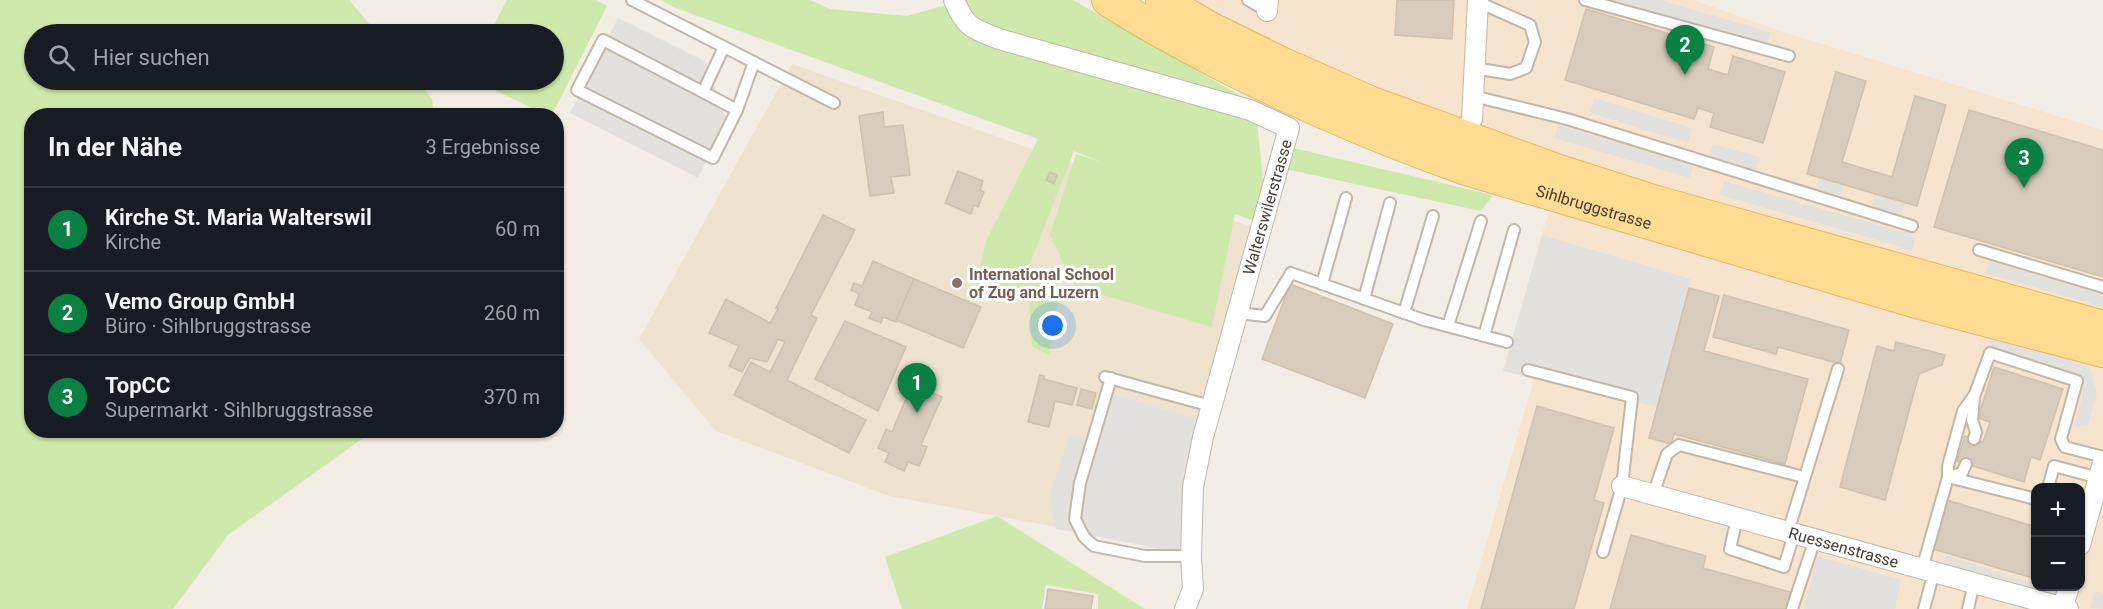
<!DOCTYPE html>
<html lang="de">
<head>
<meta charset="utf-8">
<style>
	:root { --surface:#171b24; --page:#242831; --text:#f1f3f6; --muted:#9ea1a6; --line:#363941; --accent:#0b8043 }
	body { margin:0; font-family:Roboto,sans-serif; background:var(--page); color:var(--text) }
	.controls { position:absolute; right:18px; bottom:18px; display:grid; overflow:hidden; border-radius:12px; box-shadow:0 2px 4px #0004 }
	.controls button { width:54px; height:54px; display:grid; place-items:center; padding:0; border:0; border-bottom:2px solid var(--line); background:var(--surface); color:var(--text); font:30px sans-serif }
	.you { position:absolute; left:1053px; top:326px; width:21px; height:21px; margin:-15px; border:4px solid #fff; border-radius:50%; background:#1a73e8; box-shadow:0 0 0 9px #1a73e833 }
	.badge { display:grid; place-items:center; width:39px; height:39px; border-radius:50%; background:var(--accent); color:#fff; font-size:20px; font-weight:700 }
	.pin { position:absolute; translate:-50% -50px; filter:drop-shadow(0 2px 3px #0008) }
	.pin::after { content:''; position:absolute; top:32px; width:21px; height:18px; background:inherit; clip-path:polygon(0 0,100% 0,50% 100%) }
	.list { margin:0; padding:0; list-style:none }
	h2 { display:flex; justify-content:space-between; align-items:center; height:78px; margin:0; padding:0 24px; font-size:26px }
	h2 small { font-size:20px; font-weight:400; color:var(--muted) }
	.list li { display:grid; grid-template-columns:39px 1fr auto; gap:18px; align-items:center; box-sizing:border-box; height:84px; padding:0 24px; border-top:2px solid var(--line) }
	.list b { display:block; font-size:22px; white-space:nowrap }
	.list p { margin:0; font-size:20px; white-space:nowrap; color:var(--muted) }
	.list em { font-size:20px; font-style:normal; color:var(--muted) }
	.icon { flex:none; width:33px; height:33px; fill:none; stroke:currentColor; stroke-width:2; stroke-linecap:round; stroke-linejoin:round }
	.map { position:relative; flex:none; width:2103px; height:609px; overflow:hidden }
	.search { position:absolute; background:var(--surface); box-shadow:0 2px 4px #0004; left:24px; top:24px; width:540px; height:66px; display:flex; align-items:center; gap:15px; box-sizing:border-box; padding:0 21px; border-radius:33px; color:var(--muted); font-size:22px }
	.panel { position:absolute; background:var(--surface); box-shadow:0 2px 4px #0004; left:24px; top:108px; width:540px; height:330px; border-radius:24px }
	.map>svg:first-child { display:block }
	.commercial { fill:#f6e4cf; fill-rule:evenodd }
	.education { fill:#ede3ce }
	.green { fill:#cfe9ac }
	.parking { fill:#e3e1dd }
	.building { fill:#d8ccbd; stroke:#d0c1ad; stroke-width:1.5 }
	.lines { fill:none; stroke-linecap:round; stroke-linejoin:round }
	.lane-casing { stroke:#c1b8aa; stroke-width:14 }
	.street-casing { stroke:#c1b8aa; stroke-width:22 }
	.primary-casing { stroke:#e7b95f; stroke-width:34 }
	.lane { stroke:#fff; stroke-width:10 }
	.street { stroke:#fff; stroke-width:20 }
	.primary { stroke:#ffdc91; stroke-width:32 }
	.education-dot { fill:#8d6e63; stroke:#fff; stroke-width:2 }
	.labels { text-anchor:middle; stroke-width:6; stroke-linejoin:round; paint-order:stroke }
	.street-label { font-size:16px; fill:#453e34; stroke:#fff }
	.education-label { font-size:16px; font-weight:bold; fill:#785e54; stroke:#fff; text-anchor:start }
</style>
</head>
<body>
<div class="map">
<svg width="2103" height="609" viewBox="0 0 2103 609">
	<rect width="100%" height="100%" fill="#f3eee5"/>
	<path class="commercial" d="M1196 0H1694L1780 31 2103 130V609H1467L1534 379 1503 371 1554 193 1448 116 1269 40ZM2036 488H2080V586H2036Z"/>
	<path class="education" d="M792 64 1255 228 1186 551 889 496 716 431 639 339Z"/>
	<g class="green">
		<path d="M0 0H349L378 34H34V80H416L432 99 434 115 32 116V430L373 431 228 535 173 609H0Z"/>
		<path d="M507 0H596L607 6 552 115H546L474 80H554V34H489Z"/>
		<path d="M661 0H810L830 9 907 16 964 0H1073L1255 104 1268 226 1235 214 1212 327 1075 287 1050 235 1076 154 1101 162 1074 151 1029 266 1059 286V298L1049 355 1032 346 1029 300 975 289 986 241 1038 139 673 7Z"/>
		<path d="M1293 148 1493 195 1481 211 1285 169Z"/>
		<path d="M997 516 1145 609H1098V594L1046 585 1042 609H902L885 557Z"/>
	</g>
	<g class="parking">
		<path d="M1611 0H1660L1770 32 1767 45Z"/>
		<path d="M618 18 706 62 727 121 698 178 570 113Z"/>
		<path d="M1594 98 1692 128 1688 143 1590 113Z"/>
		<path d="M1558 125 1693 166 1690 178 1554 138Z"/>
		<path d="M1713 144 1760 157 1756 170 1709 156Z"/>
		<path d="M1819 178 1843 185 1840 198 1815 191Z"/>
		<path d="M1724 181 1916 236 1912 250 1720 195Z"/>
		<path d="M1875 194 1905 203 1901 216 1871 208Z"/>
		<path d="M1542 235 1691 279 1657 407 1503 371Z"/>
		<path d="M1989 261 2103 295V307L1986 273Z"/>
		<path d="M1987 334 2036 347 2090 368 2097 393 2088 425 2074 427 2085 386 2077 375 1993 350Z"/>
		<path d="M1100 390 1198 420 1178 552 1056 529 1049 496 1070 435 1086 439Z"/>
		<path d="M1946 555 2035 584 2036 586 2037 587 2035 593 1943 564Z"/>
		<path d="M1817 556 1901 580 1895 609H1804Z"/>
		<path d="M2095 591 2103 593V609L2090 608Z"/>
	</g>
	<g class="building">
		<path d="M1397 0H1454L1452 39 1395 35Z"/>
		<path d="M1586 9 1714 47 1708 69 1728 75 1733 56 1785 72 1763 143 1710 127 1714 113 1698 108 1694 119 1565 80Z"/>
		<path d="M1836 72 1866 81 1842 162 1892 177 1915 96 1946 105 1917 206 1807 174Z"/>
		<path d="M1969 110 2103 150V277L1934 227Z"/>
		<path d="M883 112 884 127 903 125 910 175 891 177 894 193 870 196 859 116Z"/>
		<path d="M958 171 983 181 980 190 984 192 978 207 974 205 971 214 945 203Z"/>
		<path d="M1050 172 1057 175 1054 184 1046 180Z"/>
		<path d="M823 215 855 230 811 315 817 318 787 380 866 420 849 453 734 395 751 362 770 372 785 342 778 339 767 362 750 358 742 372 729 366 739 346 709 333 726 299 770 323 778 309 776 308Z"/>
		<path d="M873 261 914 279 896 322 883 317 881 323 869 318 872 312 855 305 859 294 851 290 854 283 862 286Z"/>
		<path d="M914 279 981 307 963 348 896 320Z"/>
		<path d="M1290 284 1393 324 1365 398 1262 359Z"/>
		<path d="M1689 288 1719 296 1704 351 1808 379 1785 464 1674 434 1671 444 1649 438Z"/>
		<path d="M1724 295 1849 330 1840 364 1778 347 1776 354 1713 337Z"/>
		<path d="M845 321 906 347 878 411 815 379Z"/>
		<path d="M1896 342 1945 355 1942 365 1919 374 1885 500 1840 487 1877 346 1894 351Z"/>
		<path d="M1994 367 2063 389 2040 460 2031 457 2024 482 1957 461 1965 436 1983 442 1990 422 1978 418Z"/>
		<path d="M1040 375 1044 376V379L1077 388 1072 405 1055 401 1049 427 1028 422Z"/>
		<path d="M912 384 942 397 921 445 927 447 919 466 908 462 904 471 885 462 889 453 878 448 886 429 892 432Z"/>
		<path d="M1081 389 1096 393 1092 409 1077 405Z"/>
		<path d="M1537 406 1614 428 1594 500 1604 503 1574 609H1481Z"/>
		<path d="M1947 500 2036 527V579L1933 549Z"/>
		<path d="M1631 535 1706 556 1703 568 1790 592 1786 609H1610Z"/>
		<path d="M1048 589 1093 596 1091 609H1045Z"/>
	</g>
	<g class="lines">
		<defs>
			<g id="lane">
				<path d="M632 0 834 103"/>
				<path d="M1248 0 1267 11"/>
				<path d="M1585 0 1789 56"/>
				<path d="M724 47 703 92 603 40 577 90 713 158 737 110 754 62"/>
				<path d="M1474 68 1510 74 1526 68 1535 42 1530 25 1478 2"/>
				<path d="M703 92 737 110"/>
				<path d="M1473 96 1567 119 1912 226"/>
				<path d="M1979 250 2103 287"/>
				<path d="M1322 284 1346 198"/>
				<path d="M1364 299 1390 203"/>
				<path d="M1237 313 1265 316 1291 273 1424 320 1507 342"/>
				<path d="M1404 313 1433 216"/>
				<path d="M1448 326 1481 221"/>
				<path d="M1484 336 1514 230"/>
				<path d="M1528 370 1632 397 1622 486 1603 552"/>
				<path d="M1105 377 1211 406"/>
				<path d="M1111 378 1080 483 1075 519 1084 537 1094 546 1145 556H1191"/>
				<path d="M1974 439 1976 432 1972 420 1974 397"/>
				<path d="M1966 464 1962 473 1948 477V466L1963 411 1975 394 1990 353 2077 381 2061 439 2065 447 2103 457"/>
				<path d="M2048 488 2054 466 2099 478"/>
				<path d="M1653 495 1667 454 1679 445 1804 477"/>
				<path d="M1737 518 1730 549 1784 567 1794 534"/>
				<path d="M1788 532 1838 369"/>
				<path d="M1922 569 1948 477 2036 499"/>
				<path d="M1792 609 1815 539"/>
				<path d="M1924 609 1934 572"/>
				<path d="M1968 609 1974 583"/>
			</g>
			<g id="street">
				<path d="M954 0C966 28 972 28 999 39L1250 110 1289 128 1203 437 1193 487 1191 556 1193 589 1185 609"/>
				<path d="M1267 11 1268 0"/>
				<path d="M1472 119 1478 0"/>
				<path id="s1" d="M1622 486 2068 609"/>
				<path d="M2080 545 2103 463"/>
				<path d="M2063 607 2069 586"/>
			</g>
			<g id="primary">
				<path id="s2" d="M1108 0C1143 23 1181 43 1219 63 1300 104 1381 139 1466 169L1913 301 2103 351"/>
				<path d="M1162 0 1210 28 1283 64 1372 103 1559 171 1653 201 2103 327"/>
			</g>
		</defs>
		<use href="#lane" class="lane-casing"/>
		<use href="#street" class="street-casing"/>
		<use href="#primary" class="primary-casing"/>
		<use href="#lane" class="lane"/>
		<use href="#street" class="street"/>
		<use href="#primary" class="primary"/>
	</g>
	<circle class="education-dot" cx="957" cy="283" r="6"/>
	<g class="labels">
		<g class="street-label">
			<text dy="6" stroke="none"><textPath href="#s2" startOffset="530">Sihlbruggstrasse</textPath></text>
			<text transform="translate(1267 207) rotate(-74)" y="6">Walterswilerstrasse</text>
			<text dy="6" stroke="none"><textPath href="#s1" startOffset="230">Ruessenstrasse</textPath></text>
		</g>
		<g class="education-label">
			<text x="969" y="280">International School<tspan x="969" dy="18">of Zug and Luzern</tspan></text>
		</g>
	</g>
</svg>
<div class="controls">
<button>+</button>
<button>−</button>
</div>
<div class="you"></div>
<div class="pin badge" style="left:917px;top:413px">1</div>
<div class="pin badge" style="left:1685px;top:75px">2</div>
<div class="pin badge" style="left:2024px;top:188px">3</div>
<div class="search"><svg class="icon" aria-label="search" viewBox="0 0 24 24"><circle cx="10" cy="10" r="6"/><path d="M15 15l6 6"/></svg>Hier suchen</div>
<section class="panel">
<h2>In der Nähe<small>3 Ergebnisse</small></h2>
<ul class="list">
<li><span class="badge">1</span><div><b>Kirche St. Maria Walterswil</b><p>Kirche</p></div><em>60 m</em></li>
<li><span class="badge">2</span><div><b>Vemo Group GmbH</b><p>Büro · Sihlbruggstrasse</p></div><em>260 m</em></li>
<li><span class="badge">3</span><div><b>TopCC</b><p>Supermarkt · Sihlbruggstrasse</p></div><em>370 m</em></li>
</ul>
</section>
</div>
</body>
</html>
